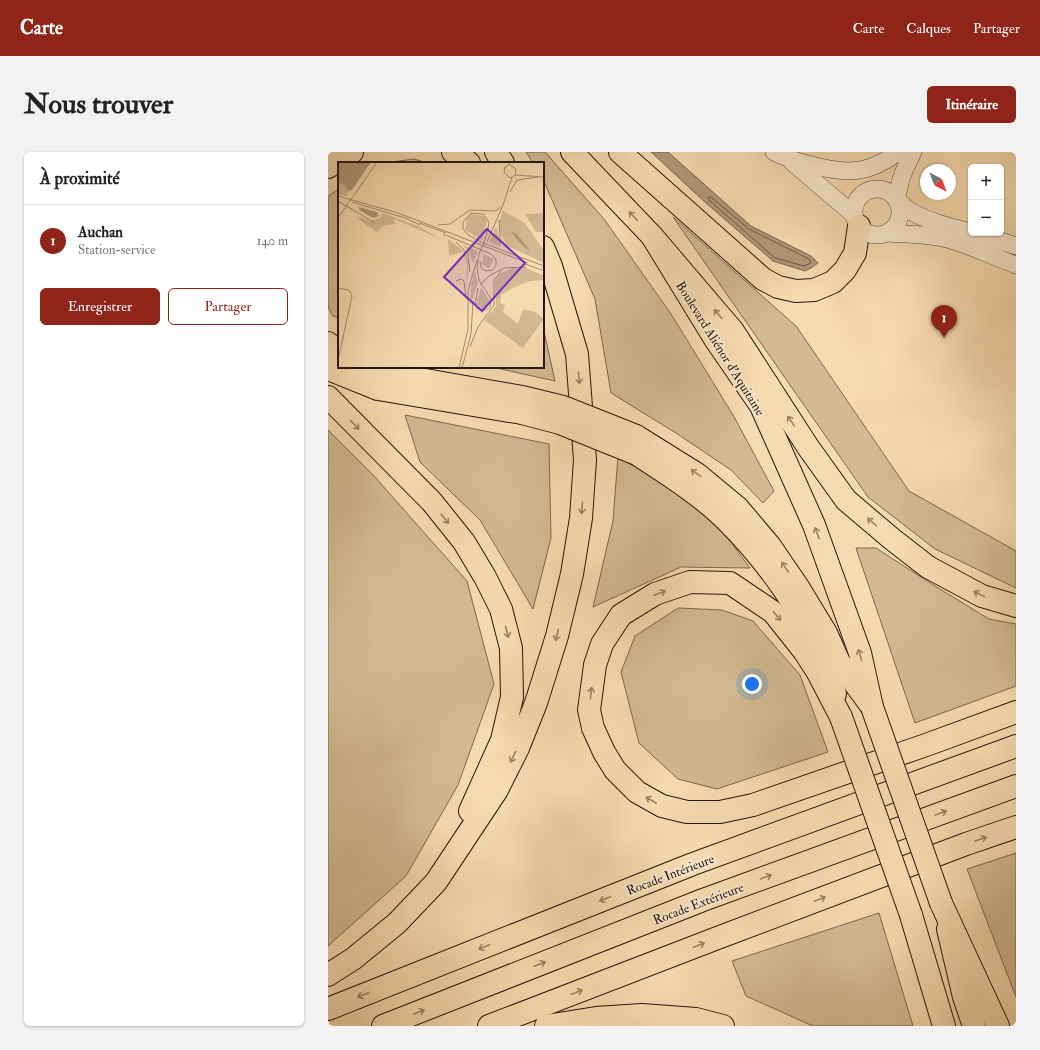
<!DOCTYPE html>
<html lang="fr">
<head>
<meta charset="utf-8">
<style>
	:root { --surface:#fff; --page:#f2f2f2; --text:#222; --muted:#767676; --line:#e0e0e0; --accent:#8f2418 }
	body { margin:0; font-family:"IM FELL Double Pica",serif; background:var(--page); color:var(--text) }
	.controls { position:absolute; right:12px; top:12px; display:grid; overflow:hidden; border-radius:6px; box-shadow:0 1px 3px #0004 }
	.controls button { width:36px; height:36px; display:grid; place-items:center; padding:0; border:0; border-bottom:1px solid var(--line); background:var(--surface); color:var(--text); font:20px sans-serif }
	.compass { position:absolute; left:592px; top:12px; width:36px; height:36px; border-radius:50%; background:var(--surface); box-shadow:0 1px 3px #0004; rotate:138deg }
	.you { position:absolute; left:424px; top:532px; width:14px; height:14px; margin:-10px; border:3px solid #fff; border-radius:50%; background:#1a73e8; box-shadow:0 0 0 6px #1a73e833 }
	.badge { display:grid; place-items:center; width:26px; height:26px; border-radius:50%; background:var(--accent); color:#fff; font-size:13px; font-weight:700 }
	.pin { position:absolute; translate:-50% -33px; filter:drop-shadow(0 1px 2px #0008) }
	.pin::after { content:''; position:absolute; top:21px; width:14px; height:12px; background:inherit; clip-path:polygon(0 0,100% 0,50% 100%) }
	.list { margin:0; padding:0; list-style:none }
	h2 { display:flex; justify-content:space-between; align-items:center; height:52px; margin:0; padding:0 16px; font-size:17px }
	h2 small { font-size:13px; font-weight:400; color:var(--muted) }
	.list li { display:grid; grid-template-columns:26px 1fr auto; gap:12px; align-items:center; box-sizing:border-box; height:72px; padding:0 16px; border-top:1px solid var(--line) }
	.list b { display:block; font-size:15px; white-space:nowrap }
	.list p { margin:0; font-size:13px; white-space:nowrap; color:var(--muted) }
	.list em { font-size:13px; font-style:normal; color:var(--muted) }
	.actions { display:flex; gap:8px; padding:12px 16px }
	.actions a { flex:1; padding:9px 0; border:1px solid var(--accent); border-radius:6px; text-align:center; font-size:14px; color:var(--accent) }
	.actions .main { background:var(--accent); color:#fff }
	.map { position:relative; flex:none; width:688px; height:874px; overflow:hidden; border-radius:6px }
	header { display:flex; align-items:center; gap:24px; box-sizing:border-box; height:56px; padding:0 20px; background:var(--accent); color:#fff }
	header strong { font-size:19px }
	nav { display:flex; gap:22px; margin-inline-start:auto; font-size:14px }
	.intro { display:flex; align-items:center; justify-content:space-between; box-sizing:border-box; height:96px; padding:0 24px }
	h1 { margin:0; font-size:28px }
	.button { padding:10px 18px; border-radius:6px; background:var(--accent); color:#fff; font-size:14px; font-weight:700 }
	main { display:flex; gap:24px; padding:0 24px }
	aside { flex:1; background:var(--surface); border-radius:6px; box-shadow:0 1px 3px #0004 }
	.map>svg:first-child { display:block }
	.green { fill:#d3ba94; stroke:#7c6850 }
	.water { fill:#af9879; stroke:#77644e }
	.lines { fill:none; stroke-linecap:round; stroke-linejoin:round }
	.shore { stroke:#6a5743; stroke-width:1 }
	.minor-casing { stroke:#594736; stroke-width:18 }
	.trunk-casing { stroke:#24160d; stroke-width:24 }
	.motorway-casing { stroke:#24160d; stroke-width:24 }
	.minor { stroke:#fae8cc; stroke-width:17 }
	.trunk { stroke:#f7dbb0; stroke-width:22 }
	.motorway { stroke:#f7dbb0; stroke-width:22 }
	.trunk-bridge-casing { stroke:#24160d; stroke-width:24; stroke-linecap:butt }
	.motorway-bridge-casing { stroke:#24160d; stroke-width:24; stroke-linecap:butt }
	.trunk-bridge { stroke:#f7dbb0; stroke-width:22 }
	.motorway-bridge { stroke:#f7dbb0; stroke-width:22 }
	.oneway { stroke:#988267 }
	.labels { text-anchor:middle; stroke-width:3.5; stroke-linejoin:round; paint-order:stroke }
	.street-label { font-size:13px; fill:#24160d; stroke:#fae8cc }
	.inset-road { fill:none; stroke:#a38c6f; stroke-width:1 }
	.view { fill:#7b2cbf; fill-opacity:0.15; stroke:#7b2cbf; stroke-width:2 }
	.inset-edge { fill:none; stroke:#24160d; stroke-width:2 }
</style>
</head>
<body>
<header>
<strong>Carte</strong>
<nav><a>Carte</a><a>Calques</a><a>Partager</a></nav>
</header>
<div class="intro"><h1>Nous trouver</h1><a class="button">Itinéraire</a></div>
<main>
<aside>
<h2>À proximité<small></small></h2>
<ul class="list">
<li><span class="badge">1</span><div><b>Auchan</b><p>Station-service</p></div><em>140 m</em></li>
</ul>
<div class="actions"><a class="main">Enregistrer</a><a>Partager</a></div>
</aside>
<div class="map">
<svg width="688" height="874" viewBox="0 0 688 874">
	<rect width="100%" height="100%" fill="#f7dbb0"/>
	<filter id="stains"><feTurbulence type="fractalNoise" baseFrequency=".005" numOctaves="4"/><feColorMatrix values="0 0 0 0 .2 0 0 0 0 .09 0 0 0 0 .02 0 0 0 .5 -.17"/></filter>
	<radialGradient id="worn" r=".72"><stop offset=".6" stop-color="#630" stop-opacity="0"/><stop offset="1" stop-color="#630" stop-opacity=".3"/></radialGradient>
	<g class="green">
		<path d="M198 0H217L276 67 343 162 405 263 446 339 435 351 403 318 348 281 283 241 267 147 215 27V11H205Z"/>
		<path d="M86 7 99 11H56Z"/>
		<path d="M11 37V167L4 163 0 155V44Z"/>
		<path d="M345 65 468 174 581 339 688 399V436L607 397 540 345Z"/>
		<path d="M215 175 227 229 164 215H215Z"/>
		<path d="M77 263 221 292 223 386 205 457 152 368 92 310Z"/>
		<path d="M0 278 45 323 139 429 166 532 130 633 78 724 0 794Z"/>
		<path d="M290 304 351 343 394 378 422 416 353 415 265 455 285 369Z"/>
		<path d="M528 396H548L607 434 661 467 688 472V534L587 571Z"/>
		<path d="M350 456 394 458 425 469 472 523 500 600 389 637 350 627 311 591 293 520 307 484Z"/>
		<path d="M688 701V845L639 717Z"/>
		<path d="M551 761 585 874H485L418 844 404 809Z"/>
	</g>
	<path class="water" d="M323 0H340L423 74 483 104 490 111 483 116 477 119 445 109 378 51Z"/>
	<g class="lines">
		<path class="shore" d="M381 45H383L421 77 481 107 483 111 476 114 447 106 381 48Z"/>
		<defs>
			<g id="minor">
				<path d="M446 0C458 6 470 10 483 13 518 22 540 23 570 0"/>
				<path d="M585 0C576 18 571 28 569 48 574 52 578 57 584 60 602 70 623 75 643 80"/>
				<path d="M464 10 526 63"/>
				<circle cx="549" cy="60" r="23"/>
				<path d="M559 81C577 82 596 82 615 86 640 92 664 104 688 113"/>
				<path d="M647 81 688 94"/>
			</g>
			<g id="trunk">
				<path d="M244 0 324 84 387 187 433 254 486 373 532 501 544 555"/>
				<path d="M292 0 435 127 450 135 468 139 486 138 505 130 517 118 527 101 531 74"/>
				<path d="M0 216 3 218 50 237 194 261"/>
				<path d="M309 302C339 322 373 343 399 369 439 409 476 461 498 513 502 522 504 533 507 542"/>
				<path d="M583 763 616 874"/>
				<path d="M620 777 636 845 646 874"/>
			</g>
			<g id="motorway">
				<path d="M125 0 134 5 141 11"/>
				<path d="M168 0 175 11"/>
				<path d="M0 15 24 0"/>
				<path d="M324 84 405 179 480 295 518 348 564 387 600 415 654 444 688 454"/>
				<path d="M0 191 11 200"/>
				<path d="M40 215 52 220 194 245"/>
				<path d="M0 245 104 350 136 390 157 425 173 457 183 496 184 545 174 588 142 659"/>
				<path d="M308 284 369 322 410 356 442 394 470 435 498 481 511 510 544 555"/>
				<path d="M513 565 489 519 476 499 445 460 402 431 362 430 327 442 293 463 274 492 267 513 261 558 265 576 276 600 287 618 309 640 334 654 359 660H392L425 653 598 593 688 560"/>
				<path d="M613 751 670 874"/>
				<path d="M0 823 25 807 69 771 108 730 169 638 190 596 208 551 229 484 244 422 253 366 257 308 249 202 223 114 215 95"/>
				<path d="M0 857 365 712 688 594"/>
				<path d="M55 874 375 748 688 634"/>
				<path d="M161 874 392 785 638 692 688 675"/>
				<path d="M218 874 268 866 314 863 368 867 395 874"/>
			</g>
		</defs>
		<use href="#minor" class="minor-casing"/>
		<use href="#trunk" class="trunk-casing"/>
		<use href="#motorway" class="motorway-casing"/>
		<use href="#minor" class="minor"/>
		<use href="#trunk" class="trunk"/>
		<use href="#motorway" class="motorway"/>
		<defs>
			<g id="trunk-bridge">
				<path d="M194 261 232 271 309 302"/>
				<path d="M544 555 613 751"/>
				<path d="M513 565 583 763"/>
			</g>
			<path id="motorway-bridge" d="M194 245 235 255 308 284"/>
		</defs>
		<use href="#trunk-bridge" class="trunk-bridge-casing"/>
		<use href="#motorway-bridge" class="motorway-bridge-casing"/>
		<use href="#trunk-bridge" class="trunk-bridge"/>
		<use href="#motorway-bridge" class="motorway-bridge"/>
	</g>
	<defs><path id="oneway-shaft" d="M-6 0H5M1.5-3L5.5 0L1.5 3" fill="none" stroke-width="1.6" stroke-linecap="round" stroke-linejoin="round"/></defs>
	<g class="oneway">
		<use href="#oneway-shaft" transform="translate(305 64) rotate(-134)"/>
		<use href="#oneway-shaft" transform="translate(390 162) rotate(-130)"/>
		<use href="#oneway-shaft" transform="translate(251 226) rotate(85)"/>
		<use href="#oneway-shaft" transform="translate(463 269) rotate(-124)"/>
		<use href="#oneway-shaft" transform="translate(27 273) rotate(46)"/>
		<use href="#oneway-shaft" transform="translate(368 321) rotate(-145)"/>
		<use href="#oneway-shaft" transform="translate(254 356) rotate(94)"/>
		<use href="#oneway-shaft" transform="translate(117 367) rotate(51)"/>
		<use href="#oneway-shaft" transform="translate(544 370) rotate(-139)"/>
		<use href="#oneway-shaft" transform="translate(489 381) rotate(-110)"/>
		<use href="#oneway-shaft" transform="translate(457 415) rotate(-124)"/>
		<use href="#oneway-shaft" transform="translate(332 441) rotate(-22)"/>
		<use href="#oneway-shaft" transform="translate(651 442) rotate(-154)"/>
		<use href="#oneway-shaft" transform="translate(449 464) rotate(51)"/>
		<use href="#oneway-shaft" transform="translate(179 480) rotate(75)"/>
		<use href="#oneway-shaft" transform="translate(229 483) rotate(105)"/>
		<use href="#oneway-shaft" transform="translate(532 503) rotate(-106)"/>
		<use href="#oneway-shaft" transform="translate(263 541) rotate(-84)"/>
		<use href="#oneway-shaft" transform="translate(185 605) rotate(116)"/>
		<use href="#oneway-shaft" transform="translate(323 648) rotate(-150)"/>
		<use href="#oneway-shaft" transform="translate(613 661) rotate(-20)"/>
		<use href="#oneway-shaft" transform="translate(653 687) rotate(-19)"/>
		<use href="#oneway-shaft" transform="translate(438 725) rotate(-20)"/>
		<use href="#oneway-shaft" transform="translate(277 747) rotate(159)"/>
		<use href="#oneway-shaft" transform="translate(492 747) rotate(-21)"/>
		<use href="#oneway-shaft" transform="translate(371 793) rotate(-21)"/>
		<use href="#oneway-shaft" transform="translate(156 795) rotate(158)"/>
		<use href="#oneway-shaft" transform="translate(212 812) rotate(-21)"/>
		<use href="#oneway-shaft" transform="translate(249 840) rotate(-21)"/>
		<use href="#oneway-shaft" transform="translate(35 843) rotate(158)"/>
		<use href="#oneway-shaft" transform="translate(91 860) rotate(-22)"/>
	</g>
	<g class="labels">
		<g class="street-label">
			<text transform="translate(393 196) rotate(58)" y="5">Boulevard Aliénor d'Aquitaine</text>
			<text transform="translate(342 722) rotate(-21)" y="5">Rocade Intérieure</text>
			<text transform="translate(370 751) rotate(-21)" y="5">Rocade Extérieure</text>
		</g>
	</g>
	<g transform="translate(10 10)">
		<rect width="206" height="206" fill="#f7dbb0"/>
		<path d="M0 21 5 22 11 29 8 34 0 32ZM165 49 187 61 206 89V101L169 84 162 71 161 61ZM44 51 80 64 103 77 56 57 57 62 46 63 39 70 20 57 22 55 32 59 42 56ZM206 51V70H198L187 52ZM134 52 146 54 149 59 144 78 127 68 129 55ZM158 65 163 82 162 85 151 80ZM110 77 127 90 131 103 128 128 129 102 125 90 111 94ZM125 83 140 89 135 101 131 91ZM146 92 156 97 151 107 144 102ZM186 105 206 114V118L192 119 175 126 163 133 162 141 167 143 165 150 180 162 185 147 197 150 206 157 185 186 146 158 158 144 157 119 161 112 175 106ZM137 108 140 122 132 143 133 123ZM143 125 152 140 146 147 138 142Z" fill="#d3ba94"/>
		<path d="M0 0H33L14 28 11 29 5 22 0 21ZM21 45 39 50 41 54 35 56 21 48ZM172 69 179 72 194 91 182 81Z" fill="#af9879"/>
		<path class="inset-road" d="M168 0 178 7 177 13 172 16 166 10 167 5 171 3M177 13 206 15M172 30 179 18 200 15M0 34 60 51 190 101M0 39 37 61M14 40 67 56M65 55 82 63M0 56 39 0M161 58 162 76 174 90M81 61 108 71M100 63 112 62 132 48 158 49 162 45M105 72 153 92 158 97V103L155 108 148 109 143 106 142 99M118 80 130 92 132 110M149 80 165 43 174 15M187 102 206 109M118 119 123 117 126 119 128 137M142 123 151 114 166 106 188 105M0 126 11 128 14 134 0 198M140 126 137 142 140 147 148 148 152 145 153 137 141 118 139 106 141 92 147 78 150 67 151 60 145 52 133 51 125 60V67L130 73 143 80 161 87 206 104M132 185 140 165 156 143V118L163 109M121 206 130 167V128L139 98M124 206 133 172 135 139"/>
		<path class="view" d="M149 67 187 101 144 149 106 115Z"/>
		<rect width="206" height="206" class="inset-edge"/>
	</g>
	<rect width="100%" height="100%" filter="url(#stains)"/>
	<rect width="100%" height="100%" fill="url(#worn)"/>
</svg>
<div class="controls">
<button>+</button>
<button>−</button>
</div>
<svg class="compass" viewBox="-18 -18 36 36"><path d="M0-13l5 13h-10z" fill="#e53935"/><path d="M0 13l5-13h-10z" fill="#767676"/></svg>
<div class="you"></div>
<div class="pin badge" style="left:616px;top:186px">1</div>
</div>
</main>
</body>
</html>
